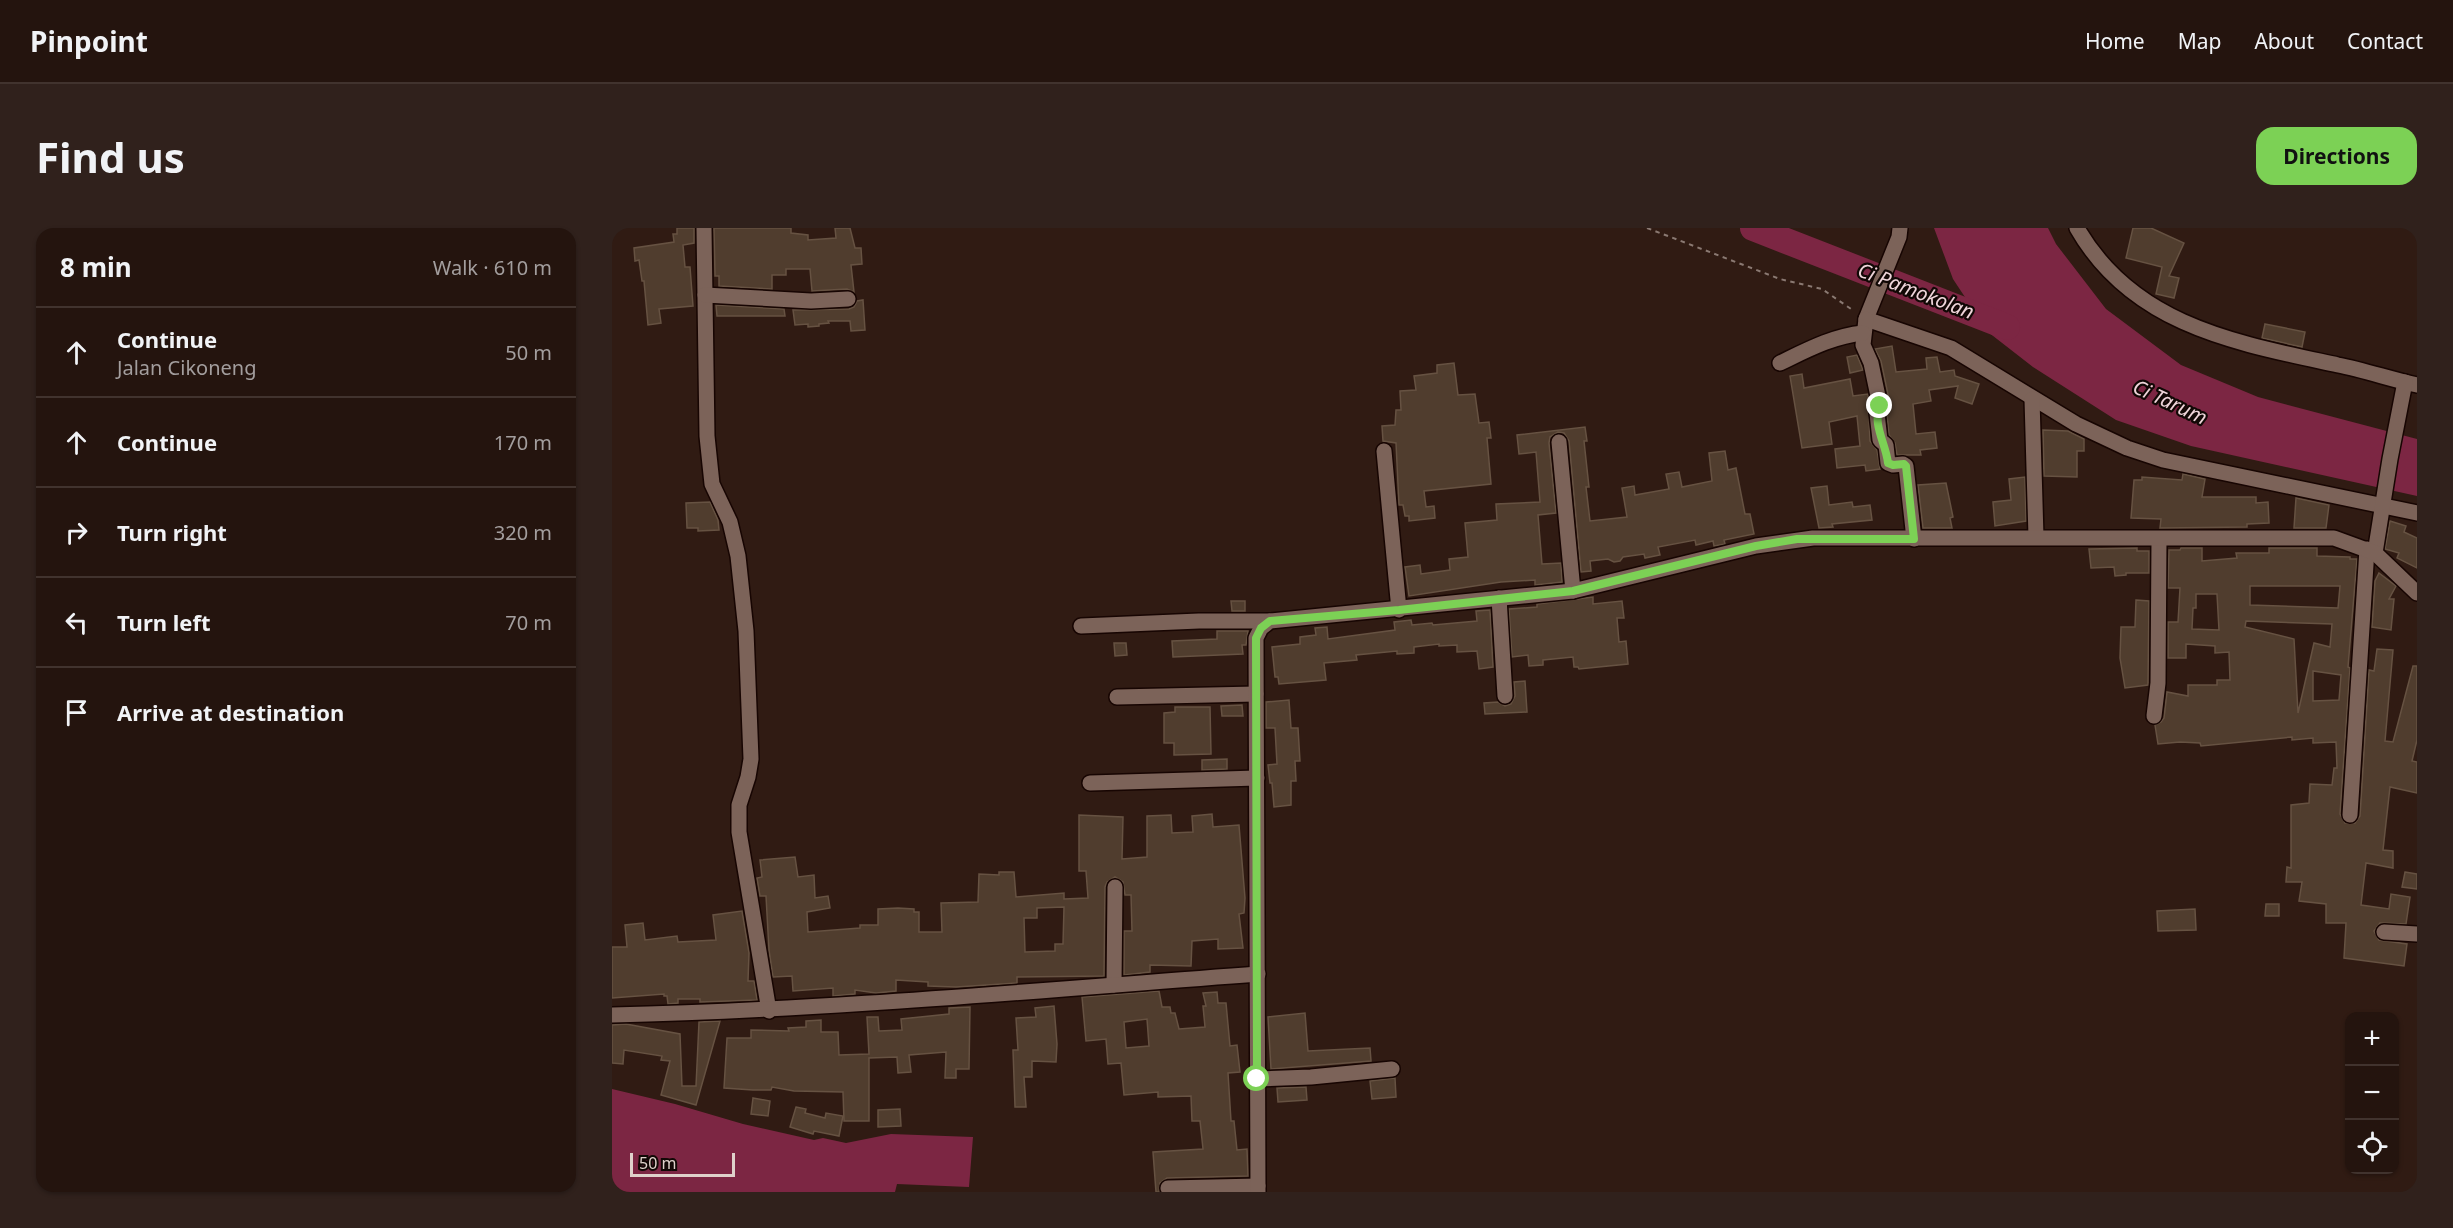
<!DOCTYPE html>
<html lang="en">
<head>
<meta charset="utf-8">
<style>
	:root { --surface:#24140e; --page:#30211c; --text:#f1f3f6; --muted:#a39e9e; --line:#41332e; --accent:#7cd155 }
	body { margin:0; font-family:"Noto Sans",sans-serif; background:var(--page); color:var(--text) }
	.controls { position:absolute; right:18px; bottom:18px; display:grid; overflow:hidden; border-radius:12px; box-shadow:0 2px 4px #0004 }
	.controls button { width:54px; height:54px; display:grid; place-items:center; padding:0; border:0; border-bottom:2px solid var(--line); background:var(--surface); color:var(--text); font:30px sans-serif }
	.scale { position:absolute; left:18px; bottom:15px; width:105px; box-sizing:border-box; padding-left:6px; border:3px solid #dfd1cb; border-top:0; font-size:16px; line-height:21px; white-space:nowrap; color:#dfd1cb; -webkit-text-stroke:4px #110805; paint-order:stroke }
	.stop { position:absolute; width:18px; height:18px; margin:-14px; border:4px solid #7cd155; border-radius:50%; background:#fff }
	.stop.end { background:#7cd155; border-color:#fff; box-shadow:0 2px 6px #0008 }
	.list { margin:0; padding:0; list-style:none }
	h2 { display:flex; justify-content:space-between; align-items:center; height:78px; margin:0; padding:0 24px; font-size:26px }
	h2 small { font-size:20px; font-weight:400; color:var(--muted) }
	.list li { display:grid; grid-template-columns:39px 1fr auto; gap:18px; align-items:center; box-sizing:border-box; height:90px; padding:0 24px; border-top:2px solid var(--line) }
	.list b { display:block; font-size:22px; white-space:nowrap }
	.list p { margin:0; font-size:20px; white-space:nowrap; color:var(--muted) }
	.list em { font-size:20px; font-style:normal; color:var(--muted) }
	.icon { flex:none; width:33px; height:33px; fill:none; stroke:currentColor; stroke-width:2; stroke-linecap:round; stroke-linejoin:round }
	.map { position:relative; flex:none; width:1805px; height:964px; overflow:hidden; border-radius:18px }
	header { display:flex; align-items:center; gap:36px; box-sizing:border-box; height:84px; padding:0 30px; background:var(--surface); border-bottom:2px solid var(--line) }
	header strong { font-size:28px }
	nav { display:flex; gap:33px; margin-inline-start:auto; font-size:21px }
	.intro { display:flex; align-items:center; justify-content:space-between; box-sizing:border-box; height:144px; padding:0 36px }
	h1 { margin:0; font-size:42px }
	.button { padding:15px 27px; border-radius:18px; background:var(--accent); color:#111; font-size:21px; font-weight:700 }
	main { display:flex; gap:36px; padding:0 36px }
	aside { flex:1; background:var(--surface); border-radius:18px; box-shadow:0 2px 4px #0004 }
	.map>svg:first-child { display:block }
	.water { fill:#7c2643 }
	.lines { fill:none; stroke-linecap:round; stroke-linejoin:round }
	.river { stroke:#7c2643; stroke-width:26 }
	.building { fill:#503d2e; stroke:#665242; stroke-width:1.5; fill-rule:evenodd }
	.minor-casing { stroke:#170502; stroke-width:18 }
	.path { stroke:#8a7972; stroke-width:2; stroke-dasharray:4.5 4.5; stroke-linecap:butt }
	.minor { stroke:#7c6359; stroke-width:15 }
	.route { stroke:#7cd155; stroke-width:8 }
	.labels { text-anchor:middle; stroke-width:4.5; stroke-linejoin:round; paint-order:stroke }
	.water-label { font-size:20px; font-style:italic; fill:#efd5da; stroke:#110805 }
</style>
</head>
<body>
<header>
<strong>Pinpoint</strong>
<nav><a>Home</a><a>Map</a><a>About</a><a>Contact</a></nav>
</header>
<div class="intro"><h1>Find us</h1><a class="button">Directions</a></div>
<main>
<aside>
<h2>8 min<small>Walk · 610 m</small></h2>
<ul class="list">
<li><svg class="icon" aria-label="ahead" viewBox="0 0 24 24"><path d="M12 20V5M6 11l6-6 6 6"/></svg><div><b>Continue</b><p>Jalan Cikoneng</p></div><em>50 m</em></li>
<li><svg class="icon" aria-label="ahead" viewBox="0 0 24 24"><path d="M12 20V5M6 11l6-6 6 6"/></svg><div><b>Continue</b></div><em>170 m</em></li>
<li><svg class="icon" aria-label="right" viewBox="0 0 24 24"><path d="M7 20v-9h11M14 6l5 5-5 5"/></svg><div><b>Turn right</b></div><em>320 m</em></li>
<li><svg class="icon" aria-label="left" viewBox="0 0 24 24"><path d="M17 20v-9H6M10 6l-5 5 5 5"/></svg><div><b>Turn left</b></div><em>70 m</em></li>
<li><svg class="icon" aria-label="arrive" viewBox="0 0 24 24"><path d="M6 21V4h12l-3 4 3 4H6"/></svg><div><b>Arrive at destination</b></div></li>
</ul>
</aside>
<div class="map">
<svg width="1805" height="964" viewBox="0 0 1805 964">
	<rect width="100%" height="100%" fill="#301b13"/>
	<g class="water">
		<path d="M1322 0H1436L1444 16 1494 81 1569 137 1646 169 1805 211V268L1579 218 1504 192 1421 139 1376 104 1341 51Z"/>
		<path d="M0 861 63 876 131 896 202 912 211 910 234 915 279 906 361 909 357 959 285 956 283 964H0Z"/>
	</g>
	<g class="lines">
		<path class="river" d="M1141 0 1395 99"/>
	</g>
	<g class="building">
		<path d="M65 0H82V15L71 17 73 39H78L81 78 47 81 49 95 36 97 32 53H30L27 32 23 33 22 20 62 14 61 6H65Z"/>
		<path d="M102 0H179V5L196 7V12L224 10 223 0H238L243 20H249L250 36 239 37 242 64 235 61 200 63 198 41H174V47H160V61L107 58V48H103Z"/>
		<path d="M1521 0H1539L1572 15 1557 48 1567 50 1562 70 1544 66 1550 39 1514 30Z"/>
		<path d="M251 72 253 102 239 103 238 93H216L217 95 207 96V98L196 99V96L183 97 181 82 237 81 242 79 245 73Z"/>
		<path d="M104 77 172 81 173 88H105Z"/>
		<path d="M1653 96 1693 104 1690 119 1650 110Z"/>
		<path d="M1280 118 1284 144 1315 141 1314 130 1325 129 1328 144 1342 142 1343 148 1367 156 1360 176 1343 170 1346 158 1317 162 1319 173 1301 176 1304 206 1323 204 1325 220 1308 222 1309 227H1285L1283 215 1277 207 1275 186 1278 176 1269 133 1263 121Z"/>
		<path d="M1245 127 1251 142 1238 145 1235 129Z"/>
		<path d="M842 135 846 167 863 166 867 195 877 194 879 210H875L879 256 812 263 814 279 822 278 823 290 797 293V288H793L791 277H787L784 215 771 213 770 198 783 197 784 182H789L788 163 804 162 802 148 825 145V137Z"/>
		<path d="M1190 146 1192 160 1238 151 1241 168 1256 166 1258 213 1265 222 1268 241 1254 243 1253 237 1225 240 1223 221 1248 218 1245 188 1217 194 1220 216 1190 220 1178 148Z"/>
		<path d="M973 199 975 213H972L977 259H974L978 293 1015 289 1010 260 1022 258 1023 267 1057 261 1054 246 1067 244 1070 259 1100 253 1097 225 1113 223 1116 242 1124 240 1133 286H1138L1142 306 1112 312 1113 316 1102 318 1101 313 1084 317 1083 312 1046 319 1048 327 1033 330 1032 326 1011 329 1008 333 1002 334 996 331 978 333 979 343 969 344 957 213 952 205 946 204 938 209 937 215 944 285 926 287 930 336 949 335 950 354 923 357V352L889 354 797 368 793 339 808 337 809 346 838 342 837 331 856 329 853 295 885 292 884 276 928 274 924 224 907 226 905 207Z"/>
		<path d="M1431 202 1456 203 1472 211V223H1465V249L1432 248Z"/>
		<path d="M1571 246 1593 251 1590 269H1644V275L1656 274 1657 295 1635 296V299L1548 300 1549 291 1519 290 1522 252H1530V249L1570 252Z"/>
		<path d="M1413 249 1414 293 1383 298 1381 274 1399 272 1397 251Z"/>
		<path d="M1334 255 1341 289 1338 290 1340 300H1311L1306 257Z"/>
		<path d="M1215 258 1217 277 1240 274 1241 279 1258 277 1260 292 1220 296 1221 299 1207 300 1199 260Z"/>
		<path d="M1684 270 1717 277 1714 300H1682Z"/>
		<path d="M98 274 106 292 107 302 86 303V300H75L74 275Z"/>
		<path d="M1778 293 1794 298 1792 304 1805 310V340L1785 330 1787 325 1773 321Z"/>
		<path d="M1525 320V323H1537V345H1514V347L1503 348 1502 339 1479 340 1477 321Z"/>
		<path d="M1569 320H1590V333L1625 330 1624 325H1657V320H1705V328L1738 329V331H1745L1736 439 1738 440 1728 586 1733 595H1743L1748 588 1757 442 1762 443 1765 421 1781 422 1773 513 1781 514 1801 438H1805V512L1800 533 1805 534V565L1778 559 1771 622 1781 623V640L1754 635 1749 677 1777 681 1779 666 1798 669 1794 696 1768 695 1762 703 1767 712 1795 716 1792 738 1732 730 1734 695H1714V676L1687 673 1690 654H1674L1675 639 1679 640V577L1697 575 1698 556 1720 557 1722 540H1725L1724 514 1701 515V510L1680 512V509L1589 518 1588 515 1568 514 1546 516 1543 497 1549 494 1552 490 1555 464 1576 468V457H1605V452H1618L1617 424 1603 425V418L1574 416V430H1556V394H1566L1568 360H1556L1557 322H1568ZM1638 358H1728L1726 380 1638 377ZM1584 366H1605L1607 402 1580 401 1581 380H1584ZM1634 393 1720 396 1718 419 1702 415 1686 485 1682 411 1633 399ZM1701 443 1729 447 1727 472 1701 473Z"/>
		<path d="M1767 345 1784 358 1777 371H1782L1779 402 1760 399 1763 353Z"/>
		<path d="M981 369V376L1010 373 1012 390H1005L1007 414 1014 413 1016 436 967 441 966 439H962L961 429 931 432V437L917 438 916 427 900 429 897 381 925 379V376Z"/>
		<path d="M1524 372 1537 373 1536 454V457L1513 460 1508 430 1509 399H1523Z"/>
		<path d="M619 373H633V383H620Z"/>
		<path d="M878 382 881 439 867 441 865 423 845 424V417L827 418V416L802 419V425L785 426V423L744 427 745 432 712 435 714 452 667 456 666 449H663L660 419 688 416V409L704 407 703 400 715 399 716 411 783 402 782 394 799 392 800 397 820 395 821 397 865 393 864 383Z"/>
		<path d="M605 403H636L634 417H630L631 426 561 429 560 413 605 411Z"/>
		<path d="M502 415H514L515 427 503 428Z"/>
		<path d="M913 453 915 484 873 486 872 475 886 474 893 478 899 476 903 468 902 454Z"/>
		<path d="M677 472 679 500H686L688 533H683L684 553H679V577L662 579 660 555H658L656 537 665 536 663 500H654V474Z"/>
		<path d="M630 477 631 488H610L609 478Z"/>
		<path d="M563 479H598L599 526 562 527V515H552V485L563 484Z"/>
		<path d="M615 531V541L590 542V532Z"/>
		<path d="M600 586 601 599 627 597 633 670 632 685 627 686 631 720 606 721V711L580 713 579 738 538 737V744L512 747V703H520L519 667H513L511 654 503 649 495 654 493 659 492 748 405 749V755L344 759 316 758V754L284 752V763L264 765 243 762V766L221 768V760L181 763 180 748 161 749 157 722 154 668H148L145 650 150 649 148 632 183 629 186 649 202 647 203 670 216 668 218 680 195 684 196 704 248 700V697H266V681L286 680 302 681V684H307V704H330L329 675 366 674 367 646 387 647V644H402L404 669 452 665V671L476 670 474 643H467V587L511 589 510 631 535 629V588L559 587 560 605 581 604 580 588ZM452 679 451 716H443V723L413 724 412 690H425V680Z"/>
		<path d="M1793 644 1805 646V661L1790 659Z"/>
		<path d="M1654 676H1667V688H1653Z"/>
		<path d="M1583 681 1584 702 1546 703 1545 683Z"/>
		<path d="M130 683 137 725 136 753H142L145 772 88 774V771H66V775L56 776 55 768H52V766L0 770V719H15L13 697 31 695 33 712 65 708 66 714 104 712 101 687Z"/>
		<path d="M547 763 550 779H558L559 785H563L567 801 593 799 591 778H594L591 765 605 764 606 775H614L618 818 625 817 628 844 616 845 619 893H622L625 922 635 921 636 948 555 950 548 955 547 964H544L541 924 591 921 588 893H580L579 868 546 869V864L512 867 509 835 496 836 494 811 474 813 470 769ZM535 791 537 818 514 820 512 794Z"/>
		<path d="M442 778 445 816 444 834 420 833V849H412L414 879H403L401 822H406L404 790 424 789 423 780Z"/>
		<path d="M358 779 357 841H344V850H333L334 824 297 827 299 844 286 845 285 829 257 830V893H232L231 864 182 863 160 859 159 862H141L112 860 115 810H139V802L177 803 176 800 194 799V793L209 792V804H226L227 827 257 826 255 789H266L267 803 290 802 289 791 337 786V780Z"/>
		<path d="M693 785 696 823 758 820 759 833 659 841 656 789Z"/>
		<path d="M108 793 84 877 49 867 58 833 49 832 50 828 12 822 11 836 0 835V797L14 796 68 806 70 858H84L87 794Z"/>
		<path d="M783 850 784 869 760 871 758 853Z"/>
		<path d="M694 859 695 872 666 874 665 860Z"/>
		<path d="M141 870 158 873 156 888 139 886Z"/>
		<path d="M184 879 194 881 193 885 213 890 214 885 231 888 227 908 202 903 201 906 178 899Z"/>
		<path d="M288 881 289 898 266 899V882Z"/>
	</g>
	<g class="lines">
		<defs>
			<g id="minor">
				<path d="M92 0 95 208 100 256 118 294 126 328 134 403 139 531 136 549 127 577V604L157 783"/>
				<path d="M1288 0 1287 9 1254 91 1339 120 1464 196 1515 220 1551 232 1805 285"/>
				<path d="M1465 0C1521 98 1625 115 1726 137 1752 142 1778 151 1805 157"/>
				<path d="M93 67 199 73 236 71"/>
				<path d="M1254 91 1251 117 1259 135 1268 178 1265 185 1268 212 1274 217 1276 235 1281 237 1291 236 1294 238 1302 311"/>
				<path d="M1168 135C1195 122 1221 108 1251 105"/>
				<path d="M1420 171 1424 309"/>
				<path d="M947 214 961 363"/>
				<path d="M772 223 787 382"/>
				<path d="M1763 325 1778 231 1793 154"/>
				<path d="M887 370 893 468"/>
				<path d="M469 398 587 393H658"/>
				<path d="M505 469 644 466"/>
				<path d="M1542 488 1546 455 1547 312"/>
				<path d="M478 555 645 550"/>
				<path d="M1738 587 1755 321"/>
				<path d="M1772 704 1805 706"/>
				<path d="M502 757 503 659"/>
				<path d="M0 787C216 782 430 762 646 746"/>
				<path d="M645 851 699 849 780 841"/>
				<path d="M556 960 646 958"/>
				<path d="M646 964 644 410 649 400 658 393 961 363 1144 318 1201 310H1722L1763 325 1805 365"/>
			</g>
		</defs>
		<use href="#minor" class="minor-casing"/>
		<path class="path" d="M1035 0 1168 51 1210 61 1242 83"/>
		<use href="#minor" class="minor"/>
	</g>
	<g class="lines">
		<path class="route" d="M645 851 644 410 649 400 658 393 787 382 961 363 1144 318 1185 311H1302L1294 238 1292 236 1281 237 1276 235C1274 216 1260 196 1268 178"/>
	</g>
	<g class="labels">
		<g class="water-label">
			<text transform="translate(1304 63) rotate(21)" y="7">Ci Pamokolan</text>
			<text transform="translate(1558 174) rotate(25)" y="7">Ci Tarum</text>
		</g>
	</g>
</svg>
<div class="controls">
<button>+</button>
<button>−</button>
<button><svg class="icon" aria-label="locate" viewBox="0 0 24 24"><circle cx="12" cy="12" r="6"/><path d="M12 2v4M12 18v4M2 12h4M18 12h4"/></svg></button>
</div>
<div class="scale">50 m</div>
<div class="stop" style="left:645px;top:851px"></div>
<div class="stop end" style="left:1268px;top:178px"></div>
</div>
</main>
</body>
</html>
